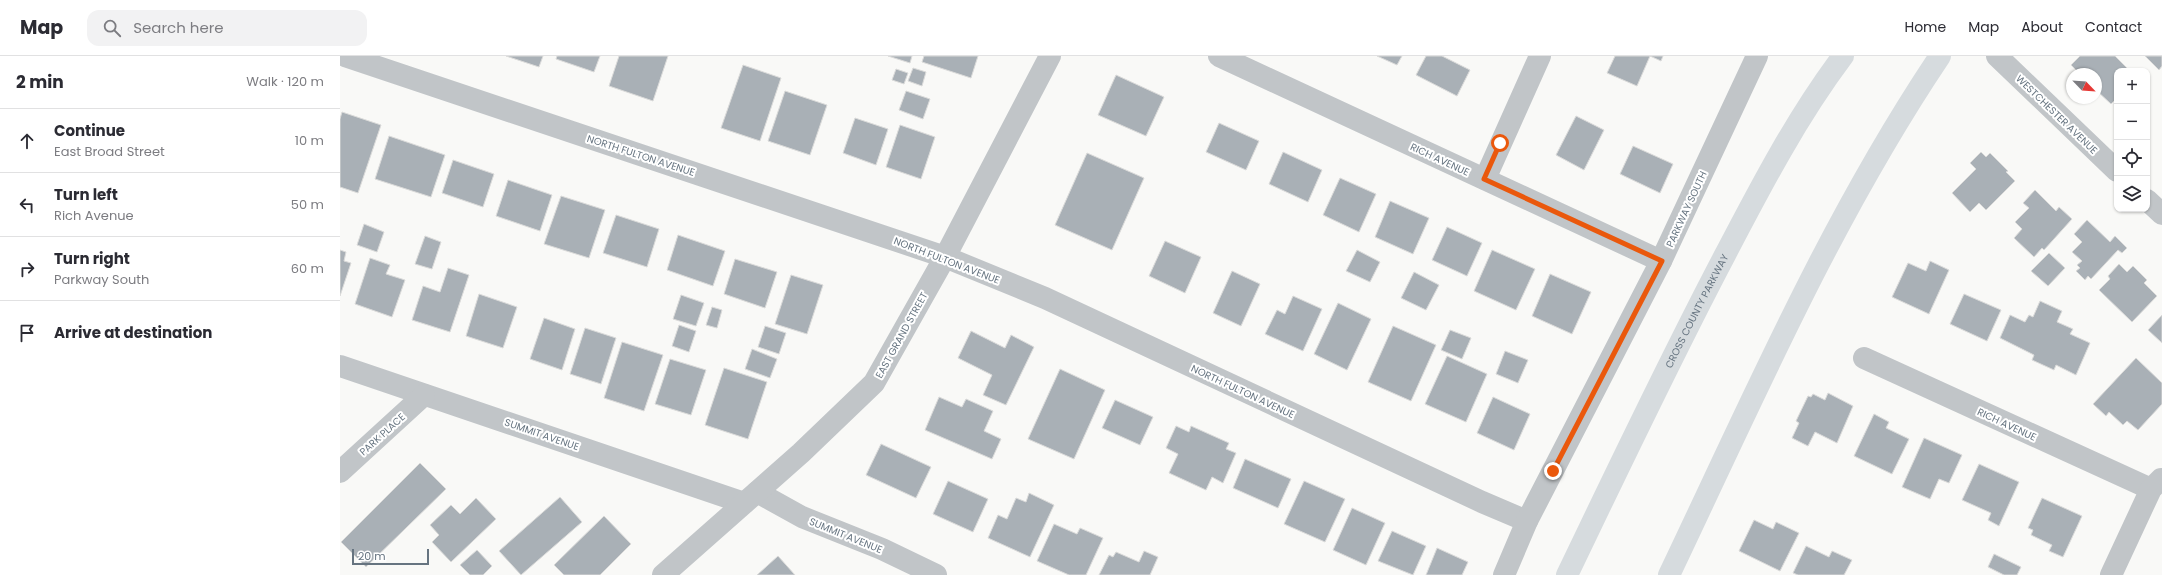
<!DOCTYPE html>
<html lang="en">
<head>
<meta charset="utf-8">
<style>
	:root { --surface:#fff; --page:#f2f2f3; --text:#2b2b33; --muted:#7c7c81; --line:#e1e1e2 }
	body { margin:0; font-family:Poppins,sans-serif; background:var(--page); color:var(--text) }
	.controls { position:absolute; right:12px; top:12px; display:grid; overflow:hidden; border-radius:8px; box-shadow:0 1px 3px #0004 }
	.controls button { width:36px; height:36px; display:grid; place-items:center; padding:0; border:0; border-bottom:1px solid var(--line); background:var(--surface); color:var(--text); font:20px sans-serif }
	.compass { position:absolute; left:1726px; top:12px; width:36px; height:36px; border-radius:50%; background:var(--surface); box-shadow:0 1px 3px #0004; rotate:115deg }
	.scale { position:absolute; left:12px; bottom:10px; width:77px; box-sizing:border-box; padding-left:4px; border:2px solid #667480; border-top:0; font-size:11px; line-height:14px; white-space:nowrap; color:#667480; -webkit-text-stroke:3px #fff; paint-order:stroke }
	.stop { position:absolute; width:12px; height:12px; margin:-9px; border:3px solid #ea580c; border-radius:50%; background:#fff }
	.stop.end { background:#ea580c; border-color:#fff; box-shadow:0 1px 4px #0008 }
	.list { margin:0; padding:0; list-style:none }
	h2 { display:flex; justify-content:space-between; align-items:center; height:52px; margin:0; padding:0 16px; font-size:17px }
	h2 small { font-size:13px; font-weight:400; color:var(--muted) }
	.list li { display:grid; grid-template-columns:26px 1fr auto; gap:12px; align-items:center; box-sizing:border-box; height:64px; padding:0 16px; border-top:1px solid var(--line) }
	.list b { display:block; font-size:15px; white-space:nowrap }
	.list p { margin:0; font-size:13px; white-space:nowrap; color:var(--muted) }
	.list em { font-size:13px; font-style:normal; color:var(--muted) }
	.icon { flex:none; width:22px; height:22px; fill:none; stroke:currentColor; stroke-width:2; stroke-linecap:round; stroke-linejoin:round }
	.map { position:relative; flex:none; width:1822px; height:519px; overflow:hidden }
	header { display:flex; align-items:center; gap:24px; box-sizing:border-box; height:56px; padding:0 20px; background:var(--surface); border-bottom:1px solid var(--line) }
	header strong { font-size:19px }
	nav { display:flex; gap:22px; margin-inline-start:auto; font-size:14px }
	.search { width:280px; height:36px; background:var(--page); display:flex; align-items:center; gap:10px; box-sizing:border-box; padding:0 14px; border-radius:12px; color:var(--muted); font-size:15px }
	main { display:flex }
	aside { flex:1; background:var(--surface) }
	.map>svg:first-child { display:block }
	.building { fill:#a9b0b6; stroke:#dbdbda }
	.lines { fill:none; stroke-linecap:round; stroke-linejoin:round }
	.minor { stroke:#c1c5c8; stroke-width:22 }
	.highway { stroke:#d6dbde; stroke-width:22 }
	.route { stroke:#ea580c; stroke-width:5 }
	.labels { text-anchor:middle; stroke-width:4; stroke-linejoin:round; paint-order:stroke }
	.street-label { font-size:10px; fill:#667480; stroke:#fff }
</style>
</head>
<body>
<header>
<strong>Map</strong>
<div class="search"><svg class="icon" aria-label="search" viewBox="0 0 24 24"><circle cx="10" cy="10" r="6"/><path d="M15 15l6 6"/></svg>Search here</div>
<nav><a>Home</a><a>Map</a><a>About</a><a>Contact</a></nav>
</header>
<main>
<aside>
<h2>2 min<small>Walk · 120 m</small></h2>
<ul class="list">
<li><svg class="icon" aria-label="ahead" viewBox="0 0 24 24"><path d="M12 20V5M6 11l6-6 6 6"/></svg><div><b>Continue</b><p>East Broad Street</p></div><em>10 m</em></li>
<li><svg class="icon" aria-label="left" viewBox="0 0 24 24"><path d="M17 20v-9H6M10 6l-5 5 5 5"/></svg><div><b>Turn left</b><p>Rich Avenue</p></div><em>50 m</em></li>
<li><svg class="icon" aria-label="right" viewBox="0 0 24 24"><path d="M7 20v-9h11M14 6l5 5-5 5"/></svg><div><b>Turn right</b><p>Parkway South</p></div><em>60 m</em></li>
<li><svg class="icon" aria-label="arrive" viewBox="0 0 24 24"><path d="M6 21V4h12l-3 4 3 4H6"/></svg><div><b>Arrive at destination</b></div></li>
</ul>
</aside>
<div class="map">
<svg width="1822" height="519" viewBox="0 0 1822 519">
	<rect width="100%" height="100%" fill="#f9f9f7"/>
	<g class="building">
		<path d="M166 0H203L199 11Z"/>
		<path d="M217 0H260L254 16 216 3Z"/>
		<path d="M279 0H328L313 45 269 30Z"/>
		<path d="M548 0H572L570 7Z"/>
		<path d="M584 0H638L631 22 582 6Z"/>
		<path d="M1037 0H1062L1057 9Z"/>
		<path d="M1086 0H1102L1130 14 1117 40 1076 19Z"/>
		<path d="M1275 0H1323L1321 5 1310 0 1297 30 1267 17Z"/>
		<path d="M1740 0H1775L1790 15H1777V42L1771 48 1756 34V18H1740L1731 9Z"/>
		<path d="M1805 0H1822V10L1819 14Z"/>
		<path d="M403 9 441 22 420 85 381 72Z"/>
		<path d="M573 12 586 16 582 30 568 25Z"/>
		<path d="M556 13 568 17 564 28 552 24Z"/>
		<path d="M776 19 824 41 806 80 758 59Z"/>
		<path d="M445 35 487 49 470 99 428 85Z"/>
		<path d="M566 35 590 43 583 63 559 54Z"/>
		<path d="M2 56 41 69 18 137 0 131V63Z"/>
		<path d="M1236 60 1264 74 1244 114 1216 99Z"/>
		<path d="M515 62 548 73 536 109 503 97Z"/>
		<path d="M879 67 919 85 906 114 866 96Z"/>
		<path d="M560 69 595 81 581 123 546 111Z"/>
		<path d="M49 80 105 99 91 141 35 123Z"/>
		<path d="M1293 90 1333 108 1320 137 1280 118Z"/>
		<path d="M943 96 982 114 968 146 929 128Z"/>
		<path d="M1641 96 1646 101 1650 97 1668 115 1666 116 1675 125 1646 154 1639 147 1630 156 1612 137 1636 113 1630 107Z"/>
		<path d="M747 97 804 122 772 194 715 169Z"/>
		<path d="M113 104 154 118 143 151 102 137Z"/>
		<path d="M1000 122 1036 138 1019 176 983 159Z"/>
		<path d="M168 124 212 139 200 175 156 160Z"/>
		<path d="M1695 134 1716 155 1719 151 1732 163 1704 194 1702 192 1694 201 1674 182 1682 173 1675 166 1689 152 1683 147Z"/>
		<path d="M221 140 265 154 249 202 204 188Z"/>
		<path d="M1050 145 1089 162 1073 198 1035 181Z"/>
		<path d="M276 159 319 173 307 211 263 197Z"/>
		<path d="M1747 164 1770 186 1775 180 1787 192 1782 197 1778 194 1751 223 1748 220 1745 224 1736 215 1740 212 1737 209 1742 205 1732 196 1742 186 1734 178Z"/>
		<path d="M24 168 44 176 37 196 17 189Z"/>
		<path d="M1107 171 1142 187 1127 220 1092 204Z"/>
		<path d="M338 179 385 195 373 230 327 214Z"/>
		<path d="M85 180 101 186 92 213 75 208Z"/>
		<path d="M825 185 861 201 845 237 809 220Z"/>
		<path d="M0 194 6 196 4 205 11 207 0 240Z"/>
		<path d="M1017 194 1040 206 1030 226 1006 215Z"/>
		<path d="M1152 194 1195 213 1176 254 1134 235Z"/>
		<path d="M1709 197 1725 212 1708 230 1691 215Z"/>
		<path d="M30 202 50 209 46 218 65 224 52 261 15 248Z"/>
		<path d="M395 203 437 216 425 252 384 238Z"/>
		<path d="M1590 205 1609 214 1589 258 1552 241 1568 207 1586 215Z"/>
		<path d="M1779 208 1787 216 1793 210 1807 224 1804 227 1817 240 1792 266 1759 234 1770 223 1768 220Z"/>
		<path d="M108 212 129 219 110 276 72 264 83 230 100 236Z"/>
		<path d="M892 215 920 228 901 270 873 257Z"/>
		<path d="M1074 216 1099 229 1086 254 1061 242Z"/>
		<path d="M1210 218 1251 236 1232 278 1192 260Z"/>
		<path d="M451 219 483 229 467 278 435 268Z"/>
		<path d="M139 238 177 251 163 292 126 280Z"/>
		<path d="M1624 238 1661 254 1647 285 1610 268Z"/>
		<path d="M341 239 364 247 356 270 333 263Z"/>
		<path d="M953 240 982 253 963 295 925 278 937 254 945 258Z"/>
		<path d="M1700 245 1722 255 1717 266 1733 273 1730 278 1750 287 1736 319 1716 309 1714 314 1692 304 1694 299 1660 282 1670 259 1685 266 1689 259 1693 261Z"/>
		<path d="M998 247 1031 263 1007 314 974 298Z"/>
		<path d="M372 251 382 254 377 272 366 269Z"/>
		<path d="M1822 259V287L1808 274Z"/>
		<path d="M204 262 235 273 222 314 190 303Z"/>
		<path d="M339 269 356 275 349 296 332 290Z"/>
		<path d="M425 270 446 277 439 298 418 291Z"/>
		<path d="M1053 270 1096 289 1071 345 1028 326Z"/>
		<path d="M245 272 276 282 261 328 230 318Z"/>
		<path d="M1110 274 1131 282 1122 303 1101 294Z"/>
		<path d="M631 275 665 292 671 279 694 291 666 349 643 339 652 319 618 302Z"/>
		<path d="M282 286 323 299 304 355 264 342Z"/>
		<path d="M412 293 437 303 430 322 405 313Z"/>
		<path d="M1165 295 1188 304 1178 327 1156 318Z"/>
		<path d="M1107 300 1147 318 1126 366 1085 348Z"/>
		<path d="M1796 302 1822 327V348L1798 374 1787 365 1783 369 1769 356 1766 360 1753 348Z"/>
		<path d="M330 303 366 314 351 359 315 348Z"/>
		<path d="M384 312 427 326 408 383 365 369Z"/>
		<path d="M720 313 765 334 734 403 688 383Z"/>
		<path d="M1488 337 1513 350 1497 387 1475 376 1468 390 1452 382 1459 367 1456 365 1468 340 1471 341 1473 338 1485 344Z"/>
		<path d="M599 341 622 351 626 343 653 355 644 375 661 383 652 403 585 374Z"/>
		<path d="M1153 341 1190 358 1174 394 1137 377Z"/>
		<path d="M775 344 813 361 800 389 762 372Z"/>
		<path d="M1534 358 1549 366 1546 372 1569 383 1552 418 1514 400Z"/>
		<path d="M836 370 849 376 851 370 889 387 886 393 896 397 883 427 872 421 866 434 829 417 838 398 826 392Z"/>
		<path d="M1584 382 1622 399 1609 427 1599 423 1590 443 1562 431Z"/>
		<path d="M541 388 591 411 576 442 526 419Z"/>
		<path d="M905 403 951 423 938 452 893 432Z"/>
		<path d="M80 407 106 433 26 511 1 486Z"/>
		<path d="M1639 408 1679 426 1659 470 1648 464 1651 457 1622 444Z"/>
		<path d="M608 425 648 443 633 476 593 458Z"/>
		<path d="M964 425 1005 443 985 486 944 468Z"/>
		<path d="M689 437 714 449 690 501 648 482 658 459 667 463 676 442 686 446Z"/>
		<path d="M220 441 242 466 181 519 159 495Z"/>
		<path d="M136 442 156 463 111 506 92 486 99 479 90 469 111 449 120 458Z"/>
		<path d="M1702 442 1742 460 1723 501 1709 495 1712 489 1691 479 1693 474 1688 472Z"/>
		<path d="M1012 452 1045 467 1026 509 993 494Z"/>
		<path d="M264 460 291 488 260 519H224L214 509Z"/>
		<path d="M1414 464 1433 473 1436 466 1459 477 1440 515 1399 495Z"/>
		<path d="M714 468 737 478 740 472 763 482 746 519H729L697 505Z"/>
		<path d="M1052 475 1086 490 1073 519 1038 505Z"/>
		<path d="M1466 490 1489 501 1492 495 1512 504 1504 519H1458L1453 517Z"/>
		<path d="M1097 492 1128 506 1122 519H1086Z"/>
		<path d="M137 494 152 510 143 519H130L120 509Z"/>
		<path d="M804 495 818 501 810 519H759L769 499 773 501 776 496 799 506Z"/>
		<path d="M1654 498 1681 511 1677 519H1664L1648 511Z"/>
		<path d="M438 500 455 519H417Z"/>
	</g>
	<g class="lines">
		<g class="minor">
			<path d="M5 0 605 201 705 242 1142 446 1187 465"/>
			<path d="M879 0 1321 205"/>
			<path d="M1657 0 1777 115"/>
			<path d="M1145 123 1200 0"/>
			<path d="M1807 144 1822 158"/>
			<path d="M1524 302 1811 433"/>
			<path d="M0 310 404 447"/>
			<path d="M0 416 84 339"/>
			<path d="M417 436 462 461 542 493 596 519"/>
			<path d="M323 519 461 397 534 327 605 201 710 0"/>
			<path d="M1164 519 1187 465 1321 205 1417 0"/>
			<path d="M1771 519 1811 433 1821 423"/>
		</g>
		<g class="highway">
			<path id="s1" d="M1227 519C1279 411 1330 303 1386 197 1421 130 1457 61 1503 0"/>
			<path d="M1329 519C1413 343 1491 162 1600 0"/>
		</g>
	</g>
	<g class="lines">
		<path class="route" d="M1160 87 1144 123 1322 205 1213 415"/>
	</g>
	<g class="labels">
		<g class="street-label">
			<text transform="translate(1717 58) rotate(44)" y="4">WESTCHESTER AVENUE</text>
			<text transform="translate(301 99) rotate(18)" y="4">NORTH FULTON AVENUE</text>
			<text transform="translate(1100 103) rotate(25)" y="4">RICH AVENUE</text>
			<text transform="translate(1346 153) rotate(-65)" y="4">PARKWAY SOUTH</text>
			<text transform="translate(607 204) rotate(21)" y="4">NORTH FULTON AVENUE</text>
			<text dy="4" stroke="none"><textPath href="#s1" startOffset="294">CROSS COUNTY PARKWAY</textPath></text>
			<text transform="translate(561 279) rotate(-61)" y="4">EAST GRAND STREET</text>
			<text transform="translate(903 335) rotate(25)" y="4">NORTH FULTON AVENUE</text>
			<text transform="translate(1667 368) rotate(25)" y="4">RICH AVENUE</text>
			<text transform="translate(42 378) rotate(-42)" y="4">PARK PLACE</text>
			<text transform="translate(202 378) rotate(19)" y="4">SUMMIT AVENUE</text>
			<text transform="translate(506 479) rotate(22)" y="4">SUMMIT AVENUE</text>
		</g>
	</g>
</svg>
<div class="controls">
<button>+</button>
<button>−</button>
<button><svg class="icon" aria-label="locate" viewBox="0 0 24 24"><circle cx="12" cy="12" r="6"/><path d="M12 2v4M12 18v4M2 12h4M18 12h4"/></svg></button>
<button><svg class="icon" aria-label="layers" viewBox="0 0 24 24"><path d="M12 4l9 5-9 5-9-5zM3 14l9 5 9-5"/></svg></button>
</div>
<svg class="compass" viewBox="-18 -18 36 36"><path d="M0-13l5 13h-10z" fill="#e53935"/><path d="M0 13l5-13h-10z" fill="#7c7c81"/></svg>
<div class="scale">20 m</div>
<div class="stop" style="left:1160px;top:87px"></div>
<div class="stop end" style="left:1213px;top:415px"></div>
</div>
</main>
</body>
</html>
